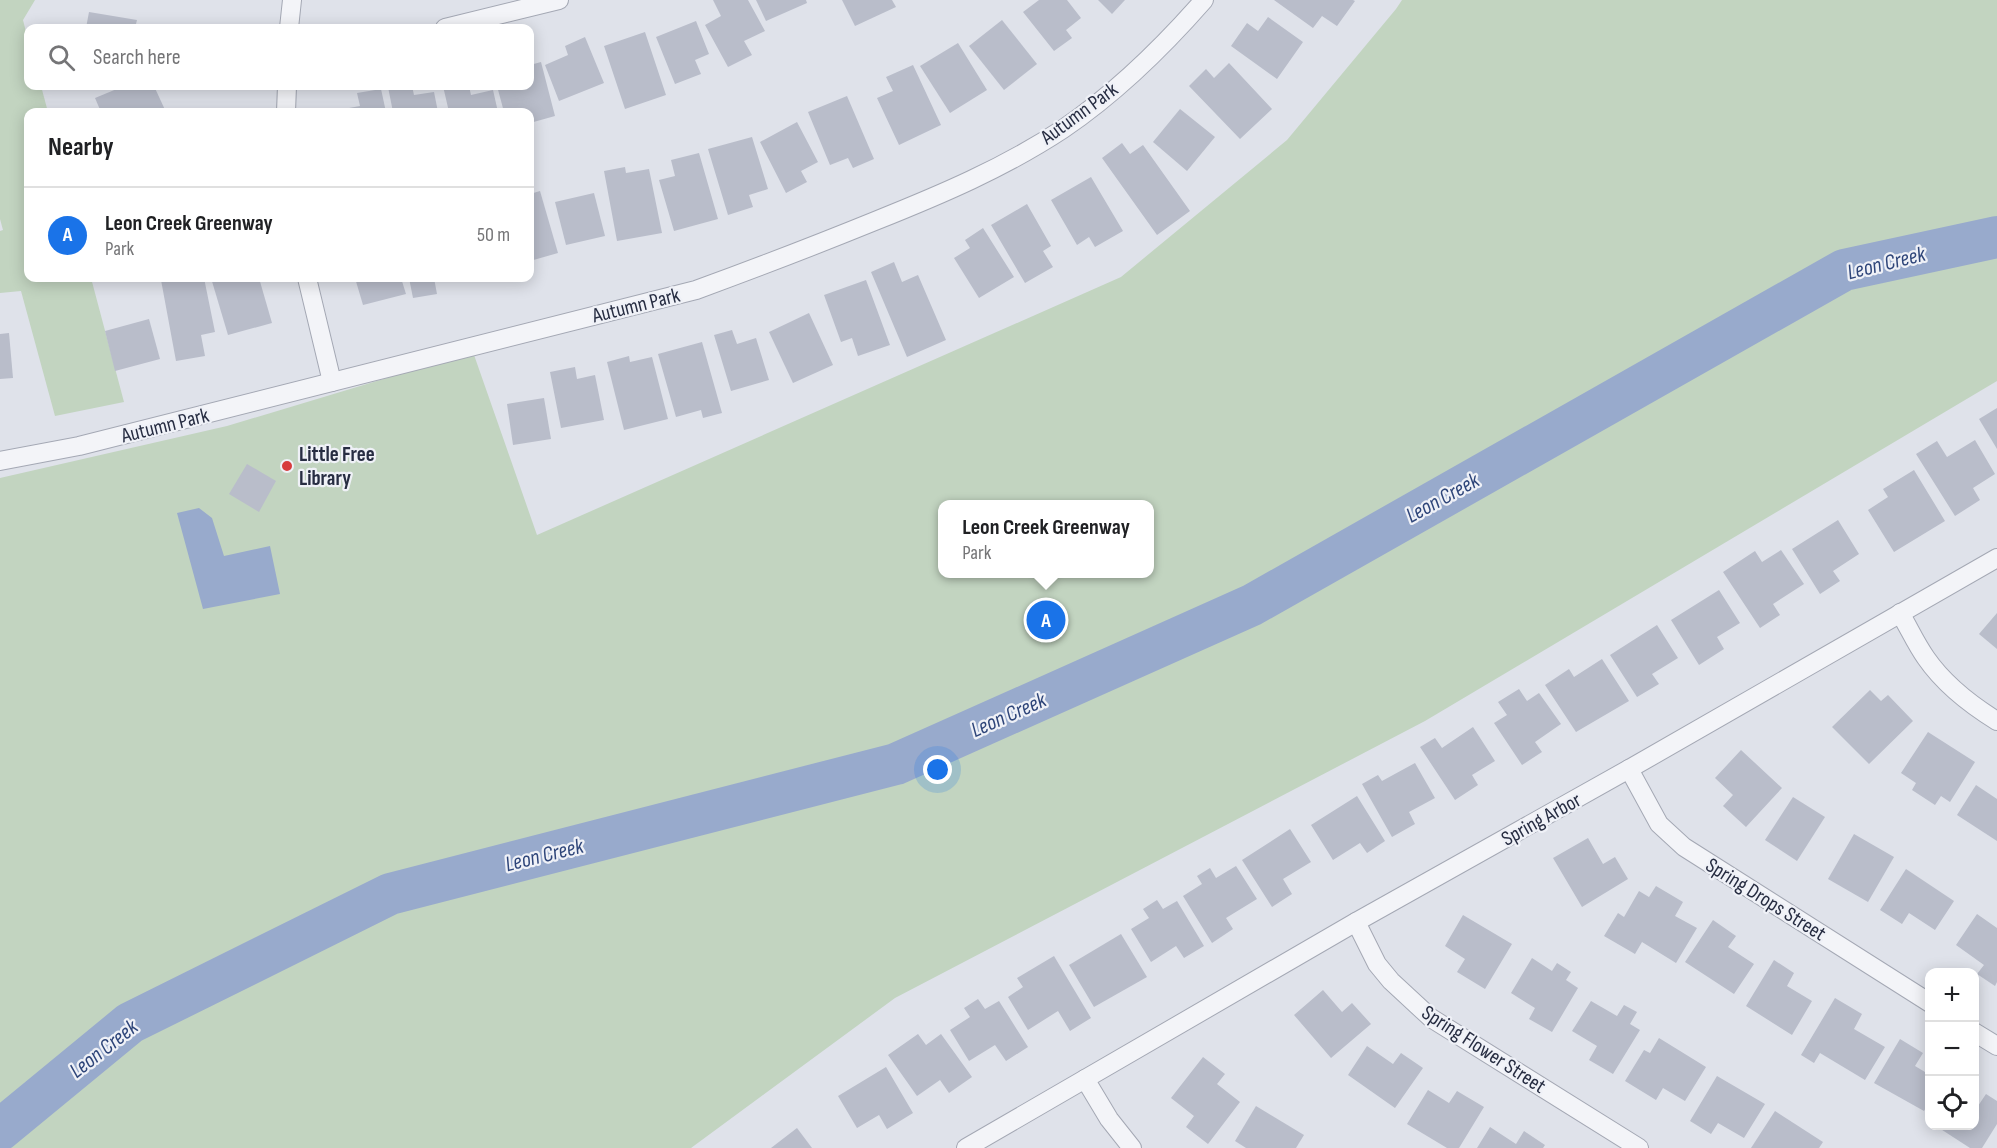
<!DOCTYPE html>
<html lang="en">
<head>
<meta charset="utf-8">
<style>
	:root { --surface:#fff; --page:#f6f6f6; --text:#202124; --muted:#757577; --line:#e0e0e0; --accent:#1a73e8 }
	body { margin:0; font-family:"Sofia Sans Condensed",sans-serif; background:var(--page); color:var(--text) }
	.controls { position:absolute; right:18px; bottom:18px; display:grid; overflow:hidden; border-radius:12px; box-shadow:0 3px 15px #0003 }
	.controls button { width:54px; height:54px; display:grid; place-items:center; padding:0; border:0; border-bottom:2px solid var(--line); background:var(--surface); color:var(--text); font:30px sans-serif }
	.you { position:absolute; left:938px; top:770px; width:21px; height:21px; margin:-15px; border:4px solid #fff; border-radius:50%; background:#1a73e8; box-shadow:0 0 0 9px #1a73e833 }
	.badge { display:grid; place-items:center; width:39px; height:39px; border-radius:50%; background:var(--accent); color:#fff; font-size:20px; font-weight:700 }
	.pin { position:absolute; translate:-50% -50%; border:3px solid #fff; box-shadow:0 2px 6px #0006 }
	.popup { position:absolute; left:938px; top:500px; width:216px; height:78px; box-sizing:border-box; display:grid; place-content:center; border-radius:12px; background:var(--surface); filter:drop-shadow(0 2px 4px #0005); font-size:20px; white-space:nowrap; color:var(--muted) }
	.popup b { font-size:22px; color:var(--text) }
	.popup::after { content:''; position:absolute; left:50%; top:100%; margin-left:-12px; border:12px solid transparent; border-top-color:var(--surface) }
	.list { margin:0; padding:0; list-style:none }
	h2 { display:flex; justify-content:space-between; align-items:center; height:78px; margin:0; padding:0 24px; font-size:26px }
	h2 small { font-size:20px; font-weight:400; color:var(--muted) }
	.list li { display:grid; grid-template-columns:39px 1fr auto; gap:18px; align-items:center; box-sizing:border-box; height:96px; padding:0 24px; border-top:2px solid var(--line) }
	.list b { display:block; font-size:22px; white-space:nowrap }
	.list p { margin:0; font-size:20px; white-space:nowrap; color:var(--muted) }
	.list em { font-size:20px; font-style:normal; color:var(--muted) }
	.icon { flex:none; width:33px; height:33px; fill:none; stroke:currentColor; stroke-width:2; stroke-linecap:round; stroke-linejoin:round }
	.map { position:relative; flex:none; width:1997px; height:1148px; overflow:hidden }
	.search { position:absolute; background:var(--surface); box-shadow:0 3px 15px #0003; left:24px; top:24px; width:510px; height:66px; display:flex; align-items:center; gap:15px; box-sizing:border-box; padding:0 21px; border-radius:12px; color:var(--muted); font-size:22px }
	.panel { position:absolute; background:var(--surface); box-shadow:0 3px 15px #0003; left:24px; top:108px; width:510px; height:174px; border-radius:12px }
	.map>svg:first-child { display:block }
	.green { fill:#c2d4c0; fill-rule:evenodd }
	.water { fill:#98aacc }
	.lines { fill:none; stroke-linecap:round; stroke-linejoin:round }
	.river { stroke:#98aacc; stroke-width:42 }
	.building { fill:#b9bdca }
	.minor-casing { stroke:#a4a8b4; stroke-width:20 }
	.minor { stroke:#f3f4f8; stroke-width:18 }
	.poi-dot { fill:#d73c3d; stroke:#eff1f7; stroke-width:2 }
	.labels { text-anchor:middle; stroke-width:4.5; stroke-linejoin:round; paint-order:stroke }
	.street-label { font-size:21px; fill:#272d42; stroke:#eff1f7 }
	.poi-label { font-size:21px; font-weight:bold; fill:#272d42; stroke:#eff1f7; text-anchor:start }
	.water-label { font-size:22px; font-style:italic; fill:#2e4579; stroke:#eff1f7 }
</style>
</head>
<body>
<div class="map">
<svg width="1997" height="1148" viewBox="0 0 1997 1148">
	<rect width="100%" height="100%" fill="#dfe2ea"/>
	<g class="green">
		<path d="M0 0H35L23 20 28 40V86H41L48 112H28V278H91L124 402 55 416 21 291 0 293V231L3 230 0 219Z"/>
		<path d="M1402 0H1997V381L1425 721 895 998 691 1148H0V478L227 426 473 352 537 535 1121 277 1287 140 1396 9ZM942 504H1150V574H942Z"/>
	</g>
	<path class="water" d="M199 508 212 518 224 556 270 546 280 594 203 609 177 513Z"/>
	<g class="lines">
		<path class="river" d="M0 1130 130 1023 390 894 896 764 1252 605 1844 270 1997 237"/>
	</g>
	<g class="building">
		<path d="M713 0H748L765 31 744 41 752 55 728 67 705 25 721 16Z"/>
		<path d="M756 0H806L807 3 766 21Z"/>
		<path d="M842 0H892L896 7 855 26Z"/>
		<path d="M1039 0H1067L1081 18 1066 30 1072 38 1054 51 1023 12Z"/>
		<path d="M1098 0H1125L1112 14Z"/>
		<path d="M1274 0H1353L1355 1 1337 26 1322 16 1313 28Z"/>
		<path d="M89 12 137 20 135 28H86Z"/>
		<path d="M1268 17 1303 42 1277 79 1231 46 1247 23 1258 31Z"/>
		<path d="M1002 20 1037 64 1004 90 969 46Z"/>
		<path d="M696 21 709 54 695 60 701 74 675 84 656 37Z"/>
		<path d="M645 32 666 95 625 109 604 46Z"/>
		<path d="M585 37 604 83 559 101 545 65 568 55 565 46Z"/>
		<path d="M958 43 987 90 950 113 920 66Z"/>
		<path d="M541 62 555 116 530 123V112H524L523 110 504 112 497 86H530V65Z"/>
		<path d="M1229 63 1272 109 1240 139 1189 86 1206 69 1214 78Z"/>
		<path d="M913 65 941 125 899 145 877 98 893 91 886 77Z"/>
		<path d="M124 86H154L166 112H101L95 98Z"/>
		<path d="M398 86H412L414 95 434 92 438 112H393L388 87Z"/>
		<path d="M443 86H469L471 95 493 90 498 112H449Z"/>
		<path d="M381 89 386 112H338V110L360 106 357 93Z"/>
		<path d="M847 96 874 159 853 168 848 158 830 165 808 112Z"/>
		<path d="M1180 109 1215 137 1187 171 1153 142Z"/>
		<path d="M797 122 818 162 801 171 807 182 786 193 760 142Z"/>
		<path d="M752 137 768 189 749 195 753 207 728 215 708 149Z"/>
		<path d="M1122 143 1130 154 1143 145 1190 211 1157 235 1102 158Z"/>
		<path d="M699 153 718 219 674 231 659 180 675 176 671 160Z"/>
		<path d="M625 167 626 173 649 169 662 233 617 241 604 171Z"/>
		<path d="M1091 177 1123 231 1095 247 1089 237 1077 245 1051 200Z"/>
		<path d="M540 191 558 253 530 261V194Z"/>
		<path d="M594 193 605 236 566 245 555 202Z"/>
		<path d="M1027 204 1051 246 1043 251 1053 267 1025 283 991 225Z"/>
		<path d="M983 228 1014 277 979 298 954 258 970 248 965 240Z"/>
		<path d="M894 262 902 282 918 275 946 340 907 357 871 272Z"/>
		<path d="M177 278H204L215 332 201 335 205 356 176 361 161 280Z"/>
		<path d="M211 278H259L272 323 228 335Z"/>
		<path d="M355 278H401L406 294 363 305Z"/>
		<path d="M409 278H434L437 294 413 298Z"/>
		<path d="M866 280 890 345 858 356 852 338 841 342 824 295Z"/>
		<path d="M809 313 833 365 793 383 769 332Z"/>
		<path d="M149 319 160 359 115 371 105 331Z"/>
		<path d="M732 330 737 344 756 338 769 380 731 391 714 335Z"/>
		<path d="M9 333 13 378 0 379V334Z"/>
		<path d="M702 342 722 413 703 418 701 410 676 417 658 354Z"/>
		<path d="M629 356 630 362 652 357 668 419 624 430 607 362Z"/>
		<path d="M575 367 577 379 595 375 604 420 561 428 550 372Z"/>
		<path d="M544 398 551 439 513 445 507 404Z"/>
		<path d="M1997 408V449L1979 419Z"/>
		<path d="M1975 440 1995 474 1973 488 1980 500 1955 516 1916 454 1937 441 1947 457Z"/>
		<path d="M247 464 276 481 259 512 229 494Z"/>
		<path d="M1914 470 1945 521 1894 552 1868 510 1888 497 1883 489Z"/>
		<path d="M1838 520 1859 554 1833 571 1840 581 1820 594 1792 549Z"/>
		<path d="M1781 550 1804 584 1773 604 1780 615 1760 628 1723 572 1755 551 1762 562Z"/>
		<path d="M1719 590 1740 623 1717 637 1724 649 1699 665 1671 620Z"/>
		<path d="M1997 613V649L1979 634Z"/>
		<path d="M1657 625 1678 658 1652 674 1659 684 1637 697 1610 655Z"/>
		<path d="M1602 659 1629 701 1576 732 1545 685 1569 669 1574 677Z"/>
		<path d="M1519 689 1527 701 1539 693 1561 724 1535 742 1542 752 1522 765 1494 723 1507 715 1498 702Z"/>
		<path d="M1870 690 1881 701 1888 695 1913 721 1869 764 1832 727Z"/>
		<path d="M1473 727 1495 761 1472 775 1478 785 1455 800 1420 747 1435 738 1442 748Z"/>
		<path d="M1928 732 1975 762 1950 802 1941 796 1935 805 1912 790 1916 783 1901 773Z"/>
		<path d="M1741 750 1782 788 1746 827 1723 806 1733 795 1715 778Z"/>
		<path d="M1415 763 1435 798 1409 812 1415 824 1392 837 1362 784 1378 775 1382 781Z"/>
		<path d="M1976 785 1997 799V841L1957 815Z"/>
		<path d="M1357 796 1385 841 1367 853 1360 843 1333 860 1311 825Z"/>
		<path d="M1793 797 1825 817 1797 861 1765 840Z"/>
		<path d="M1290 829 1311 862 1283 879 1292 894 1272 907 1242 860Z"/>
		<path d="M1854 834 1894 857 1868 902 1828 879Z"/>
		<path d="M1588 838 1603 864 1615 857 1628 879 1582 907 1553 858Z"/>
		<path d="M1236 866 1257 899 1226 918 1233 929 1212 943 1183 896 1202 884 1197 876 1210 868 1216 878Z"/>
		<path d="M1906 869 1954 901 1935 930 1909 913 1902 924 1880 910Z"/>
		<path d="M1656 886 1683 902 1675 916 1697 928 1676 963 1642 942 1635 954 1604 936 1618 913 1624 917 1639 891 1649 897Z"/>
		<path d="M1157 900 1163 909 1177 901 1204 946 1184 958 1176 946 1151 962 1131 929 1149 918 1143 909Z"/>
		<path d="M1977 914 1997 928V982L1995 986 1977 974 1984 965 1956 945Z"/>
		<path d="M1463 915 1512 944 1485 989 1457 972 1465 959 1445 946Z"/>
		<path d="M1713 920 1736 936 1728 947 1754 964 1734 994 1685 962Z"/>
		<path d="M1121 934 1147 977 1094 1007 1069 965Z"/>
		<path d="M1054 956 1091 1018 1070 1031 1058 1011 1028 1030 1008 997 1023 987 1017 978Z"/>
		<path d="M1532 958 1552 971 1557 963 1571 972 1566 980 1578 988 1552 1032 1529 1019 1535 1008 1511 993Z"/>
		<path d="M1774 960 1794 973 1787 986 1812 1001 1792 1035 1746 1006Z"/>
		<path d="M1323 990 1342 1012 1352 1003 1371 1024 1331 1058 1294 1015Z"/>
		<path d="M1835 998 1862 1014 1854 1029 1885 1047 1865 1080 1820 1053 1814 1063 1801 1055Z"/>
		<path d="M978 999 985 1009 999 1001 1028 1047 1006 1061 995 1045 969 1061 950 1030 970 1017 964 1008Z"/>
		<path d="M1591 1001 1617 1016 1624 1005 1637 1012 1630 1024 1640 1030 1613 1074 1589 1060 1597 1046 1572 1031Z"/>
		<path d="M918 1034 926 1045 941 1034 972 1077 949 1093 940 1080 917 1096 888 1055Z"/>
		<path d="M1659 1038 1706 1067 1685 1101 1663 1088 1656 1100 1625 1081 1644 1050 1650 1053Z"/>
		<path d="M1900 1039 1923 1053 1915 1066 1930 1075V1101L1924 1111 1874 1083Z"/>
		<path d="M1367 1046 1393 1064 1401 1053 1423 1068 1395 1108 1348 1075Z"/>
		<path d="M1203 1057 1225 1074 1217 1084 1240 1102 1208 1144 1186 1127 1194 1116 1171 1098Z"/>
		<path d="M886 1067 913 1113 887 1129 879 1115 857 1128 838 1096Z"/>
		<path d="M1717 1076 1765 1104 1744 1138 1718 1123 1711 1134 1690 1121Z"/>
		<path d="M1428 1090 1449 1103 1457 1091 1484 1107 1459 1148H1447L1407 1124Z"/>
		<path d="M1986 1094 1997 1101V1124L1982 1148H1970L1936 1126H1974V1104L1978 1106Z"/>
		<path d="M1256 1106 1304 1135 1296 1148H1246L1235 1141Z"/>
		<path d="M1775 1111 1823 1142 1819 1148H1751Z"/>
		<path d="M1490 1127 1516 1144 1524 1131 1545 1145 1543 1148H1477Z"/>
		<path d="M797 1128 812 1148H771Z"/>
	</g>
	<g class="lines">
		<defs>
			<g id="minor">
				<path d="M289 28 292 0"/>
				<path d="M445 28 559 0"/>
				<path d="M286 112 287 86"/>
				<path d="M307 278 332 382"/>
				<path d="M0 461 79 446 696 290C756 268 816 245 875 221 940 195 1004 168 1063 129 1116 93 1162 48 1204 0"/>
				<path d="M1900 613C1909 628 1916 644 1926 658 1944 684 1971 705 1997 721"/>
				<path d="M1629 769 1659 824 1684 847 1930 1003"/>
				<path d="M1356 922 1377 964 1391 981 1431 1018 1639 1148"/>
				<path d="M1974 1032 1997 1046"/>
				<path d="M1085 1079 1109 1119 1132 1148"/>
				<path d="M966 1148 1356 922 1629 769 1997 558"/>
			</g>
		</defs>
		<use href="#minor" class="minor-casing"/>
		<use href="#minor" class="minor"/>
	</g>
	<circle class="poi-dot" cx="287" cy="466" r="6"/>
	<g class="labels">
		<g class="street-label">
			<text transform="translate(1079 113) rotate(-36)" y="7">Autumn Park</text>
			<text transform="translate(636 305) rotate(-14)" y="7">Autumn Park</text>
			<text transform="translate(165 425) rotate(-14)" y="7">Autumn Park</text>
			<text transform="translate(1541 819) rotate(-29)" y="7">Spring Arbor</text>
			<text transform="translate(1766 899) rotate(32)" y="7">Spring Drops Street</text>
			<text transform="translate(1484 1049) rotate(33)" y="7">Spring Flower Street</text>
		</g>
		<g class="poi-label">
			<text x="299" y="461">Little Free<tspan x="299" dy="24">Library</tspan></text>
		</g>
		<g class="water-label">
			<text transform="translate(1886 262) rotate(-14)" y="8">Leon Creek</text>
			<text transform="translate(1442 497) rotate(-29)" y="8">Leon Creek</text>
			<text transform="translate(1008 714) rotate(-24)" y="8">Leon Creek</text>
			<text transform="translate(544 854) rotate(-14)" y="8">Leon Creek</text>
			<text transform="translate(103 1048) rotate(-38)" y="8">Leon Creek</text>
		</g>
	</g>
</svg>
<div class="controls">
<button>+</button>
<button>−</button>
<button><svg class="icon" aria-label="locate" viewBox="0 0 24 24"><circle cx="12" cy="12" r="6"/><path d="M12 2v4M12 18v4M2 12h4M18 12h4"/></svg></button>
</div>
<div class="you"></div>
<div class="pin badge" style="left:1046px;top:620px">A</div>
<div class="popup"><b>Leon Creek Greenway</b>Park</div>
<div class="search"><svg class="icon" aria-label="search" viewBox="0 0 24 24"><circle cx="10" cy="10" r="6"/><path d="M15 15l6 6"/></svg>Search here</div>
<section class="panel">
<h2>Nearby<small></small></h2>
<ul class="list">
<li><span class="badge">A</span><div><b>Leon Creek Greenway</b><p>Park</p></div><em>50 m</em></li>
</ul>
</section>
</div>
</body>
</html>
